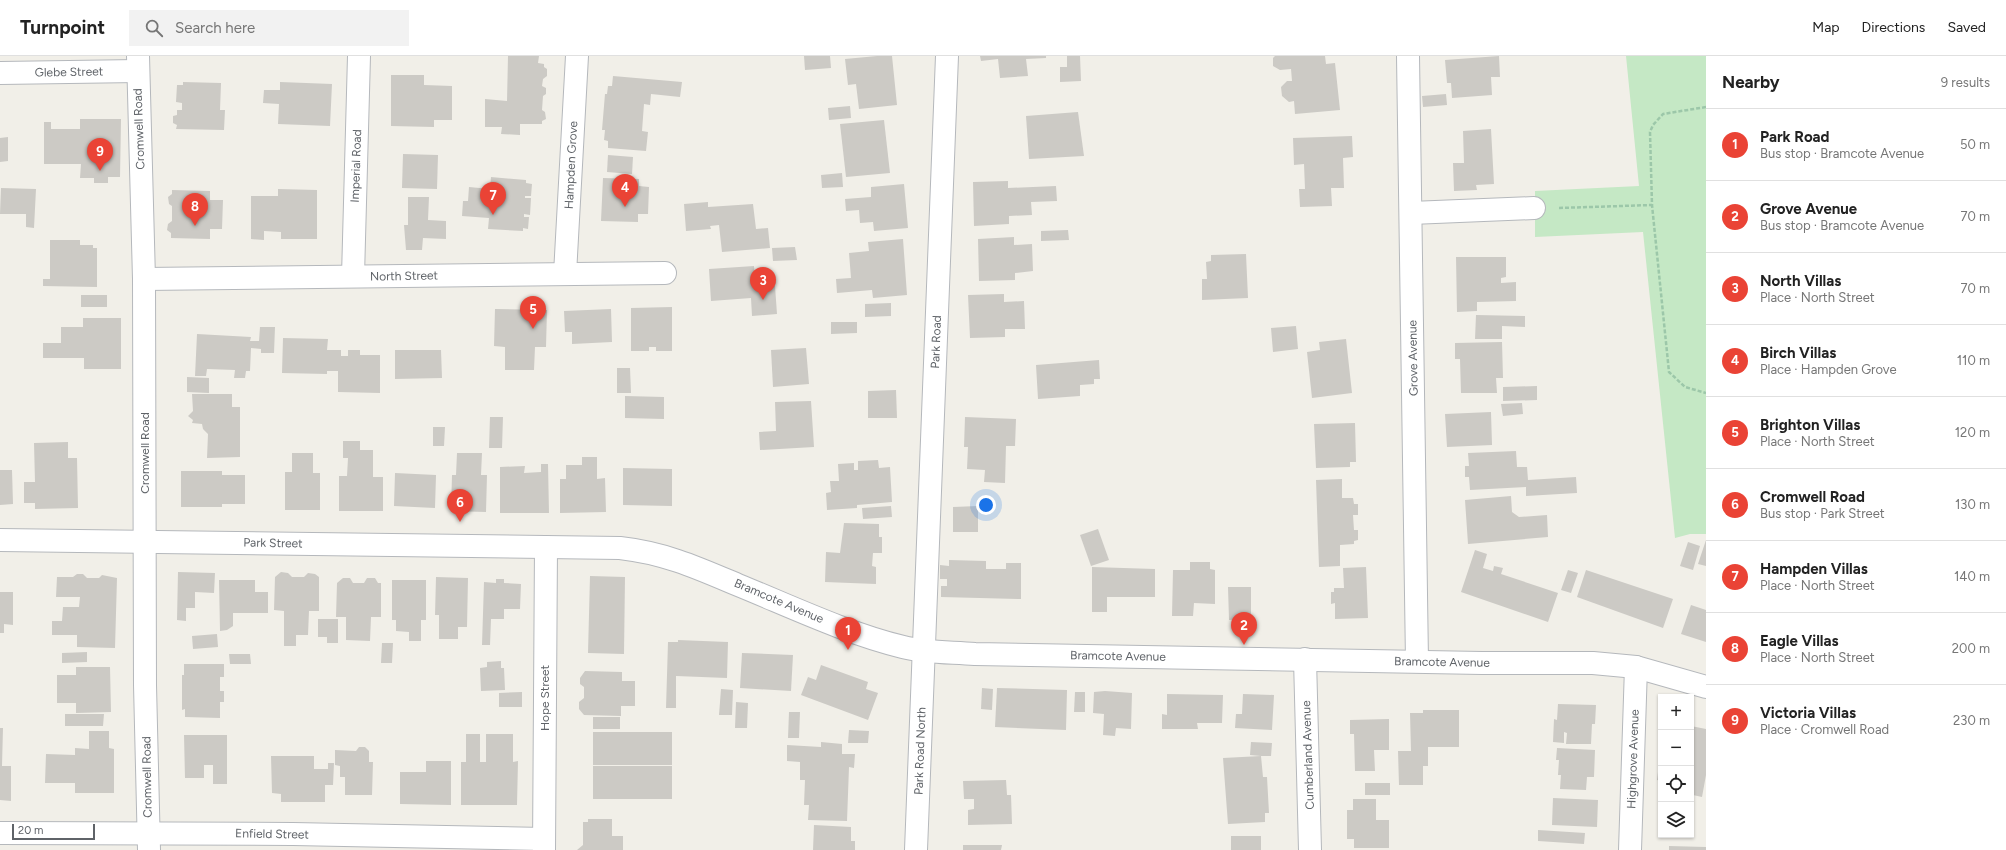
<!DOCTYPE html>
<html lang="en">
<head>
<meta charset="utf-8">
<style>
	:root { --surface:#fff; --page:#f2f2f2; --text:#222; --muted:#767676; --line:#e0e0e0; --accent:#ea4335 }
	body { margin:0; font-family:Figtree,sans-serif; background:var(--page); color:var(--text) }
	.controls { position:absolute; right:12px; bottom:12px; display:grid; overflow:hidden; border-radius:0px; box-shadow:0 1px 3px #0004 }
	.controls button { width:36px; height:36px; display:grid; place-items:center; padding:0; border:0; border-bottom:1px solid var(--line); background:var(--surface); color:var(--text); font:20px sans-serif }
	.scale { position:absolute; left:12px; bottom:10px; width:83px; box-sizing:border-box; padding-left:4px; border:2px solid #5f6368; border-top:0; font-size:11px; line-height:14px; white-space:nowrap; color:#5f6368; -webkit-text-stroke:3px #fff; paint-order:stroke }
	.you { position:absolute; left:986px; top:449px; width:14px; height:14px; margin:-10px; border:3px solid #fff; border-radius:50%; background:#1a73e8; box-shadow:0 0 0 6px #1a73e833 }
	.badge { display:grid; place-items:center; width:26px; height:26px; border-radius:50%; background:var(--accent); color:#fff; font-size:13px; font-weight:700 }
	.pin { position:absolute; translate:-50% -33px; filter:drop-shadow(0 1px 2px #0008) }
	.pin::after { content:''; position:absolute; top:21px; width:14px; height:12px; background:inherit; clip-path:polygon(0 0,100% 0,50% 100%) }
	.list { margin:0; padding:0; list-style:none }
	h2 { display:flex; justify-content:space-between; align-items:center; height:52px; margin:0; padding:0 16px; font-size:17px }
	h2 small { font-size:13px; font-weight:400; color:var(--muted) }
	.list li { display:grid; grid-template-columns:26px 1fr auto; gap:12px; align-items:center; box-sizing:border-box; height:72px; padding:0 16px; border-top:1px solid var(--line) }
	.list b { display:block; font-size:15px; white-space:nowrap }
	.list p { margin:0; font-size:13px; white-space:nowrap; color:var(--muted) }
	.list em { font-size:13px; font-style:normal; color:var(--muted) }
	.icon { flex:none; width:22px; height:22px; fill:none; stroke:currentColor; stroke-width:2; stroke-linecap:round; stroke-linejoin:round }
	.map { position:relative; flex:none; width:1706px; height:794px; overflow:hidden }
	header { display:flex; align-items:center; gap:24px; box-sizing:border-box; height:56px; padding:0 20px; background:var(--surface); border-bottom:1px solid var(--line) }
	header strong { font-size:19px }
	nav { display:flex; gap:22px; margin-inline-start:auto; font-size:14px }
	.search { width:280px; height:36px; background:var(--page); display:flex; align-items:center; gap:10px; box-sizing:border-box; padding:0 14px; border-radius:0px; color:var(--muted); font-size:15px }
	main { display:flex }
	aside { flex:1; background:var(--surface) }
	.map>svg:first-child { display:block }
	.green { fill:#c5e8c5 }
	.building { fill:#cccac5 }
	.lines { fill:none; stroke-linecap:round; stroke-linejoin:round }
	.minor-casing { stroke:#b5b8bc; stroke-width:24 }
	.path { stroke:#9cc7a9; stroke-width:2.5; stroke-dasharray:4 2; stroke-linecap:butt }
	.minor { stroke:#fff; stroke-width:22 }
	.labels { text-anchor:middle; stroke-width:3.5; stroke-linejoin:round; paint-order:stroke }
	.street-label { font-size:12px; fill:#5f6368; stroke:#fff }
</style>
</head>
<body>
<header>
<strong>Turnpoint</strong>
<div class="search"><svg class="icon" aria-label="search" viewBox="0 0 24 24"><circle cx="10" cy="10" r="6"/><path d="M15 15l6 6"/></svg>Search here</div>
<nav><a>Map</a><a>Directions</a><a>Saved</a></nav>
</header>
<main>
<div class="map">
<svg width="1706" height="794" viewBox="0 0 1706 794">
	<rect width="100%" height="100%" fill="#f1efe8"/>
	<path class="green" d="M1626 0H1706V478H1690L1675 482 1643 176 1535 181V135L1639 130Z"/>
	<g class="building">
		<path d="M508 0H539L538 7 544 8V11L547 13V20L543 23 542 30 546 32V38L543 40 542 54 545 56 546 63 542 65V68H520V79L501 78 502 71H485V43L507 45Z"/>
		<path d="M804 0H830L831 12 805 14Z"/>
		<path d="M877 0H892L897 49 859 53 856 28 848 29 845 3Z"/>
		<path d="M980 0H1046V2L1026 3 1028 20 1000 22 998 3 981 5Z"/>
		<path d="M1067 0H1080L1081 25 1060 26V11H1067Z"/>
		<path d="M1275 0H1325L1326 8 1335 7 1340 54 1295 58 1294 45 1289 46 1282 40 1281 31 1287 25H1292L1291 13 1280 14 1273 10V2Z"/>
		<path d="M1499 0 1500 21H1491L1492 39 1452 42 1451 27H1447L1445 4Z"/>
		<path d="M391 19H424V29L452 30V64H434V71L391 70Z"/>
		<path d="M613 20 682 26 680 41 651 38 650 49 644 48 642 75 648 76 646 95 608 92V85L604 84 605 74H602L605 38H607L608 30H612Z"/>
		<path d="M183 26 221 27 220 54H225L224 74 176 73 177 69 173 67V60L177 59V54H182V47L176 46 177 29H183Z"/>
		<path d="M280 26 332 28 330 70 278 68 279 48 263 47 264 34H280Z"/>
		<path d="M1446 38 1447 49 1423 51 1422 40Z"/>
		<path d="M850 50 851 62 829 64 828 52Z"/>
		<path d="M1078 56 1084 100 1029 103 1026 60Z"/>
		<path d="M80 63H121L120 121H108V127H94V122H80L81 108H44V66H51V73H80Z"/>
		<path d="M884 64 890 117 846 121 840 68Z"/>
		<path d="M1491 73 1494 128 1476 129 1477 134 1454 135 1453 107H1464L1463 75Z"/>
		<path d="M1352 80 1353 101 1343 102 1344 132H1331L1332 150 1300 151 1299 133H1305L1304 108 1294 109 1293 82Z"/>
		<path d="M8 81V105L0 106V82Z"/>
		<path d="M403 98 438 99 437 133 402 132Z"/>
		<path d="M608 99 633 101 632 118 607 116Z"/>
		<path d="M842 117 843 131 822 132 821 119Z"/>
		<path d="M491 121 526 124V127L532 128 531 140H525V142H531L530 159 524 158V161H529L528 173 523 172V175L488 173 489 162 462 160 463 145H468L469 131 490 133Z"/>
		<path d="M603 122 639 123V130L649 131 648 158H638V166L601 165Z"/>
		<path d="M1008 125V132L1056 130 1057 145 1031 146 1032 159 1009 160V168L974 170 973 126Z"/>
		<path d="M904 128 908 172 874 175 873 166 860 167 859 154 846 155 845 143 871 141V131Z"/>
		<path d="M1 132 36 133 34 172 26 171V158H0Z"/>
		<path d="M278 133 317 134V183H281V176L264 175V184L251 183V140H278Z"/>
		<path d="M172 134 210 135V144H223L222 173H210V183L171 182V177L167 174 168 168 172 165V150L169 148 168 141 172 138Z"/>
		<path d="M408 141H429L428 164 446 165V183L423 182 422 194H406L404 169H408Z"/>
		<path d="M708 146V151L753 148 756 173 768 172 770 192 722 196 719 169 710 170 711 173 686 175 684 148Z"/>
		<path d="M1068 174 1069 184 1041 185V175Z"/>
		<path d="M1014 181V189L1032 188 1033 215 1015 217V224L979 225 978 183Z"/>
		<path d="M903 183 907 239 873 242 872 234 837 237 836 223 851 222 849 197 869 195 868 186Z"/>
		<path d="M50 184H80V189H93V192H97V231L43 230V223H50Z"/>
		<path d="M795 191 797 204 773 205 772 192Z"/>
		<path d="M1246 198 1248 242 1202 244V223H1207L1206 206 1211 205V199Z"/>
		<path d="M1456 201H1506V221L1501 222V227L1516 226V245L1477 246V255L1457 256Z"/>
		<path d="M754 210 756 231 775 230 777 258 752 260 751 242 711 245 709 213Z"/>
		<path d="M1004 238V246L1024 245 1025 273H1005V281L970 282 968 239Z"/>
		<rect x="81" y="239" width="26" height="12"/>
		<path d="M891 247V260L865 261V248Z"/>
		<path d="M672 251V295H656V291H649V295H631V252Z"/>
		<path d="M495 253 547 254 546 291H535L534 314H505V291L494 290Z"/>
		<path d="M611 253 612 286 572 288V276H565L564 255Z"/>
		<path d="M1476 259 1525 260V271L1502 270V283H1475Z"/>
		<path d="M83 262H121V313H84V302H43V287H61V271H83Z"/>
		<path d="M831 266H857V277L831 278Z"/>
		<path d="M1296 270 1298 293 1273 296 1271 272Z"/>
		<path d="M260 271H275L274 297H261V293L251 292 250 315H246L245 322H234L235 314 207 313 206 320H195L197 278 251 281 250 285H259Z"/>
		<path d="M283 282 328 283 327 294H341V300H348V294H360V299H380V337L338 336V315H327V318L282 317Z"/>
		<path d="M1346 283 1352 337 1312 342 1307 296 1320 294 1319 286Z"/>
		<path d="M1502 286 1503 322H1496L1497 337H1461L1460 303H1455V287Z"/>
		<path d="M806 292 809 328 773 331 771 294Z"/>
		<path d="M395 294H441L442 322 395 323Z"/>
		<path d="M1099 304 1100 323H1094V328L1080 329V340L1038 343 1036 309Z"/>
		<path d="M617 312H630L631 337H617Z"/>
		<path d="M187 321 209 322V337L187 336Z"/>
		<path d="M1537 330V344L1503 345V331Z"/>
		<path d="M896 334 897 362H868V335Z"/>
		<path d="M192 338H232V351H240V401L207 402 208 378 203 373 202 368 192 367 193 364 188 360 193 355Z"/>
		<path d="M625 340 664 341V363L625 362Z"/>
		<path d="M811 345 814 391 760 394 759 376 776 375 775 346Z"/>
		<path d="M1522 347 1523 358 1503 360 1501 348Z"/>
		<path d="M1491 356 1492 389 1447 391 1445 358Z"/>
		<path d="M490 361H503L502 392H489Z"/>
		<path d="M965 361 1016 363 1015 390H1006L1005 427 984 426 985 414 967 413 968 391H964Z"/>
		<path d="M1355 367 1356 406H1350V411L1316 412 1314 368Z"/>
		<path d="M433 371H445L444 390H433Z"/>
		<path d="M343 385H360V394H373V421H383V455H339V420H347L348 402H343Z"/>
		<path d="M68 386V402H77L78 452 35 453V447H24V426H35L34 387Z"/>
		<path d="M1516 395 1517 411H1527L1528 424 1576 421 1577 437 1526 440V431L1470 434 1469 421H1465V410H1469L1468 397Z"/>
		<path d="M292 397H313V417H320V454H285V416H292Z"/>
		<path d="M457 397H482L481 419H487L486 456 451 455 452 419H456Z"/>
		<path d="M582 401H597V423L605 422 606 456 560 457V423H566V409H582Z"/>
		<path d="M878 404 879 412 890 411 892 446 857 449V452L827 454 826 437 831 436 830 425H839L838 408 854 407V414H858V405Z"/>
		<path d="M541 408H548L549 457H500V411L525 410 524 417 541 416Z"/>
		<path d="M623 412 672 413V450L623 449Z"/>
		<path d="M0 414H12L13 448 0 449Z"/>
		<path d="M181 415H222V419H245V448H222V451H181Z"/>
		<path d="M395 417 436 419 435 452 394 450Z"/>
		<path d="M1342 423V442H1353L1354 448H1358V459H1353L1354 474H1358V484L1354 485V488L1340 489V510L1319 511 1316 424Z"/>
		<path d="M1511 440 1512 456 1519 461 1547 459 1548 481 1468 488 1465 444Z"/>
		<path d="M891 450 892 461 863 463 862 452Z"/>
		<path d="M978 450V476H953V451Z"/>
		<path d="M844 467 879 468V481H882V497H873L872 510 876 511V528L825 526 826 496 840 497Z"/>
		<path d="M1098 473 1109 504 1091 510 1080 479Z"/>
		<path d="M1706 484V510L1698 508Z"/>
		<path d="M1688 486 1700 490 1693 514 1680 510Z"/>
		<path d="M1475 494 1487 498 1483 512 1493 515 1494 510 1503 512 1501 518 1558 537 1548 566 1461 536Z"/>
		<path d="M949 504 986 505V513H1006V507H1021V543L941 541V530H947V523H940V509L949 510Z"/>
		<path d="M1190 506H1210V513L1215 514V548L1194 547 1193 560H1172L1173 514H1190Z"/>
		<path d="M1092 511 1155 513V541H1107V556H1092Z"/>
		<path d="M1366 511 1368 562 1335 563V547L1331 548V536H1334V532H1344L1343 512Z"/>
		<path d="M1568 514 1578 517 1571 537 1561 534Z"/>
		<path d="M1586 514 1673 543 1663 572 1577 541Z"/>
		<path d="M178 516 215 517 214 537 195 536V552H186V565L177 564Z"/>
		<path d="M281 516 288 517 292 521H304L308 517 315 518 319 521V555H309L308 579H296V590H284V555L274 554 275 521Z"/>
		<path d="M77 518H83L87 522H99L102 519 117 522 115 592 77 591V579H52V565H62L63 551H79L80 541H56L57 521H73Z"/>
		<path d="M590 520 625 521 624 598 588 597Z"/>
		<path d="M436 521 468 522 467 571H458V583H439V559H435Z"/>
		<path d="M343 522H350L353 527H364L367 522H375L378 527H381V561H371L370 585 346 584V561H336L337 527Z"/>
		<path d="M496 523H504V527L521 528 520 553H504V563H491L490 589H482L484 526 496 527Z"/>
		<path d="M219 524H255V536H268V557H233V570L227 574 220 575Z"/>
		<path d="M392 524H426V564H421V585H409V576L396 575V564H392Z"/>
		<path d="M1228 531H1251V563L1229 564Z"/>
		<path d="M0 536H13V569L4 568V577H0Z"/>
		<path d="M1691 549 1706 554V586L1681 578Z"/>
		<path d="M318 563H338V587H327V581H318Z"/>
		<path d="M217 578 218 591 193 593 192 580Z"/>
		<path d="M678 584 728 586 727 622 676 620V652H666L668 586H678Z"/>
		<path d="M382 587H393L392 607H381Z"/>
		<path d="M87 596V606L62 607V597Z"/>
		<path d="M742 597 793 599 791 635 740 632Z"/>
		<path d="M229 598H250L251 608H230Z"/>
		<path d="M501 605V612H504L505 634 481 635 480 612 487 611V606Z"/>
		<path d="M184 608H224V621H220V635H224V646H220V662L185 661V653L182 654V619H184Z"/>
		<path d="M821 609 868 626 866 633 878 637 868 664 801 639 808 621 816 624Z"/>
		<path d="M76 611H110L111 656 76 657V647H57V619H76Z"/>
		<path d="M585 615 622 616V625H635V650H621V660L584 659 579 653V646L584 642V631L580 628V622Z"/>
		<path d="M982 632 993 633 992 654 981 653Z"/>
		<path d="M997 632 1067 634 1066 674 995 671Z"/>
		<path d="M721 633 733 634 732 659H719Z"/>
		<path d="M1105 635 1132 637 1131 673 1116 672 1115 680 1103 679 1104 658 1093 657 1094 636Z"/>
		<path d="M522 636V651H499V637Z"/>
		<path d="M1075 636H1085V656H1074Z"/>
		<path d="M1167 638 1223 639 1222 667H1197L1198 673H1162V658L1167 659Z"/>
		<path d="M1243 638 1274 639 1272 674 1235 672 1236 658H1242Z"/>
		<path d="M736 646 748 647 747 672H735Z"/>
		<path d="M1558 648 1596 649 1595 668H1592L1591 688H1566L1567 677 1564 676V687L1553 686 1554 663 1557 664Z"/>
		<path d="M1423 654H1459V691H1428V710H1423V729H1399L1398 695H1411L1410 657H1423Z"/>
		<path d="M789 656H800L799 682H788Z"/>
		<path d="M65 658H104L103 670H65Z"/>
		<rect x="593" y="661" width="27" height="12"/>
		<path d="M1389 663V694H1374L1375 715H1355L1354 678H1350V664Z"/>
		<path d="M1691 670 1706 673V719L1702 741 1693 739 1694 732 1691 731Z"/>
		<path d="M0 672H3L2 710H11V745L0 744Z"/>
		<path d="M849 674 869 675 868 687H848Z"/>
		<path d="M89 675H109V692L114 693V737H75V727H45L46 698 75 699V692L89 693Z"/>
		<rect x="593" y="676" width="79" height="33"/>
		<path d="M466 678H480V706H486V678H513V706L518 705 517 749H461V706H466Z"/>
		<path d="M184 679H227V728H213V709H204V722H185Z"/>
		<path d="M821 686 842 688V698H855L854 712 849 711 847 765 808 764 809 749H804L805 724H800V706L787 705V689L821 691Z"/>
		<path d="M1251 686 1272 687 1271 700H1261L1263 721H1267L1269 757H1265V766L1228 768 1223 702 1261 700 1250 699Z"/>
		<path d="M359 691H365L369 695V706H373L372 739H345V721H340V710L335 709V694L356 695Z"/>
		<path d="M1557 692 1595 694 1594 721H1587L1586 734 1560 733 1561 719H1558L1559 704H1556Z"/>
		<path d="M271 700H314V713H328V707H334L333 729H325V746H281V738L272 737Z"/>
		<path d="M1660 700 1661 701V725L1657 724Z"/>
		<path d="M426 705H451V749L400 748V716H426Z"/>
		<rect x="593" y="710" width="79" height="33"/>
		<path d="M1006 724 1007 739H1011L1012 768 968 769V754L974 753V743H964L963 725Z"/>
		<rect x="1365" y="727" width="25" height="12"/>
		<path d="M1553 742 1598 744 1597 771 1552 769Z"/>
		<path d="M1353 743H1376V764H1389V792H1354V783H1347V754H1353Z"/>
		<path d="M588 763H612V780H623V794H577L583 789V766H588Z"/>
		<path d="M814 769 851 771V785H855V794H813Z"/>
		<path d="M1538 774 1585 777 1584 788 1538 785Z"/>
		<rect x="1231" y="780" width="30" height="14"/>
		<path d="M963 789H1002L1001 794H963Z"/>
		<path d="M1669 790 1706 791V794H1669Z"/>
	</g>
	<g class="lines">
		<defs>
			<g id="minor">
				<path d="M138 0 144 223 145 629 149 794"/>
				<path d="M1408 0 1417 605"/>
				<path d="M0 17 138 15"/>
				<path d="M1411 157 1534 152"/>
				<path d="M565 218 577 0"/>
				<path d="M353 220 359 0"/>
				<path d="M144 223 665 217"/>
				<path d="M0 484 620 492C665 497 698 512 738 529 792 551 846 577 903 591 926 597 951 596 975 598L1482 607H1593L1636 611 1706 631"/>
				<path d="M1305 603 1310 794"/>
				<path d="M0 777 293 778 544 783"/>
				<path d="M544 794 546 491"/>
				<path d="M916 794 947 0"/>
				<path d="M1630 794 1636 611"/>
			</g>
		</defs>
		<use href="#minor" class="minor-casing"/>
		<g class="path">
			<path d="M1706 51 1663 58 1653 69 1650 76 1652 149 1669 316 1685 331 1706 337"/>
			<path d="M1559 152 1652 149"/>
		</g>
		<use href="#minor" class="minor"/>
	</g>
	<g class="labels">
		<g class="street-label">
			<text transform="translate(69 16) rotate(-1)" y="4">Glebe Street</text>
			<text transform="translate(139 73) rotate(-92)" y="4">Cromwell Road</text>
			<text transform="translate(571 109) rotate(-87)" y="4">Hampden Grove</text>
			<text transform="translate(356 110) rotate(-88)" y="4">Imperial Road</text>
			<text transform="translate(404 220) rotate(-1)" y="4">North Street</text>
			<text transform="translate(936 286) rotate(-88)" y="4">Park Road</text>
			<text transform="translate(1413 302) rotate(-91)" y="4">Grove Avenue</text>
			<text transform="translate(145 397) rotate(-90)" y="4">Cromwell Road</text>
			<text transform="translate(273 487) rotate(1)" y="4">Park Street</text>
			<text transform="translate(779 545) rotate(23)" y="4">Bramcote Avenue</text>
			<text transform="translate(1118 600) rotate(1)" y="4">Bramcote Avenue</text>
			<text transform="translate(1442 606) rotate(1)" y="4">Bramcote Avenue</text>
			<text transform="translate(545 642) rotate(-90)" y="4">Hope Street</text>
			<text transform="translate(920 695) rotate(-88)" y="4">Park Road North</text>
			<text transform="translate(1308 699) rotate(-92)" y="4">Cumberland Avenue</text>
			<text transform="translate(1633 703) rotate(-88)" y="4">Highgrove Avenue</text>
			<text transform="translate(147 721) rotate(-91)" y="4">Cromwell Road</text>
			<text transform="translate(272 778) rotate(1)" y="4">Enfield Street</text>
		</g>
	</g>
</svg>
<div class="controls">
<button>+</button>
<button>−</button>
<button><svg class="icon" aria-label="locate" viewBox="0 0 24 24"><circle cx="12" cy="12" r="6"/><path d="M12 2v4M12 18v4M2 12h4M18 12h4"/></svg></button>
<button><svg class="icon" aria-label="layers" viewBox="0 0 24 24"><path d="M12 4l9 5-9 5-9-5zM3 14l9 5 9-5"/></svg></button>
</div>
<div class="scale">20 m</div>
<div class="you"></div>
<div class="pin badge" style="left:848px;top:594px">1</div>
<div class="pin badge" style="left:1244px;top:589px">2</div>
<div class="pin badge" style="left:763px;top:244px">3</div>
<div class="pin badge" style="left:625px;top:151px">4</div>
<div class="pin badge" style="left:533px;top:273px">5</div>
<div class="pin badge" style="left:460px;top:466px">6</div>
<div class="pin badge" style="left:493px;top:159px">7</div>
<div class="pin badge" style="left:195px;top:170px">8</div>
<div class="pin badge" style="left:100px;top:115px">9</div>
</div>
<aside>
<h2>Nearby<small>9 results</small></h2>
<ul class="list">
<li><span class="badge">1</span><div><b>Park Road</b><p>Bus stop · Bramcote Avenue</p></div><em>50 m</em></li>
<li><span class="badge">2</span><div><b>Grove Avenue</b><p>Bus stop · Bramcote Avenue</p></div><em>70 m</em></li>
<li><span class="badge">3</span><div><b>North Villas</b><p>Place · North Street</p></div><em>70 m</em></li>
<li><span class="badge">4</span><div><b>Birch Villas</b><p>Place · Hampden Grove</p></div><em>110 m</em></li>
<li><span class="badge">5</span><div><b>Brighton Villas</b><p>Place · North Street</p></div><em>120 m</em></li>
<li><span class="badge">6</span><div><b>Cromwell Road</b><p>Bus stop · Park Street</p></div><em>130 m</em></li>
<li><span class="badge">7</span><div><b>Hampden Villas</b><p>Place · North Street</p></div><em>140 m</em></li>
<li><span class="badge">8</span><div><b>Eagle Villas</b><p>Place · North Street</p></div><em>200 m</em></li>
<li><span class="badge">9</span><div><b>Victoria Villas</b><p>Place · Cromwell Road</p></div><em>230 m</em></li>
</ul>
</aside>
</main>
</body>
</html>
